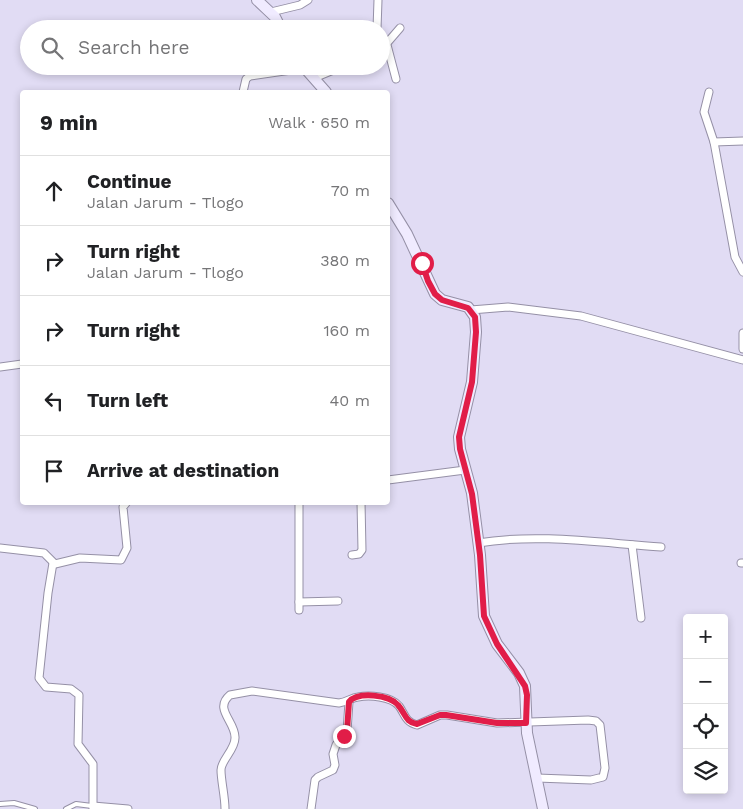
<!DOCTYPE html>
<html lang="en">
<head>
<meta charset="utf-8">
<style>
	:root { --surface:#fff; --page:#f2f2f2; --text:#202124; --muted:#757577; --line:#e0e0e0 }
	body { margin:0; font-family:"Work Sans",sans-serif; background:var(--page); color:var(--text) }
	.controls { position:absolute; right:15px; bottom:15px; display:grid; overflow:hidden; border-radius:5px; box-shadow:0 2px 8px #0003 }
	.controls button { width:45px; height:45px; display:grid; place-items:center; padding:0; border:0; border-bottom:1px solid var(--line); background:var(--surface); color:var(--text); font:25px sans-serif }
	.stop { position:absolute; width:15px; height:15px; margin:-11px; border:4px solid #e11d48; border-radius:50%; background:#fff }
	.stop.end { background:#e11d48; border-color:#fff; box-shadow:0 1px 5px #0008 }
	.list { margin:0; padding:0; list-style:none }
	h2 { display:flex; justify-content:space-between; align-items:center; height:65px; margin:0; padding:0 20px; font-size:21px }
	h2 small { font-size:16px; font-weight:400; color:var(--muted) }
	.list li { display:grid; grid-template-columns:32px 1fr auto; gap:15px; align-items:center; box-sizing:border-box; height:70px; padding:0 20px; border-top:1px solid var(--line) }
	.list b { display:block; font-size:19px; white-space:nowrap }
	.list p { margin:0; font-size:16px; white-space:nowrap; color:var(--muted) }
	.list em { font-size:16px; font-style:normal; color:var(--muted) }
	.icon { flex:none; width:28px; height:28px; fill:none; stroke:currentColor; stroke-width:2; stroke-linecap:round; stroke-linejoin:round }
	.map { position:relative; flex:none; width:743px; height:809px; overflow:hidden }
	.search { position:absolute; background:var(--surface); box-shadow:0 2px 8px #0003; left:20px; top:20px; width:370px; height:55px; display:flex; align-items:center; gap:12px; box-sizing:border-box; padding:0 18px; border-radius:28px; color:var(--muted); font-size:19px }
	.panel { position:absolute; background:var(--surface); box-shadow:0 2px 8px #0003; left:20px; top:90px; width:370px; height:415px; border-radius:5px }
	.map>svg:first-child { display:block }
	.lines { fill:none; stroke-linecap:round; stroke-linejoin:round }
	.lane-casing { stroke:#9590a6; stroke-width:6 }
	.street-casing { stroke:#9590a6; stroke-width:9 }
	.secondary-casing { stroke:#9590a6; stroke-width:12 }
	.lane { stroke:#fff; stroke-width:4 }
	.street { stroke:#fff; stroke-width:7 }
	.secondary { stroke:#f0ebff; stroke-width:10 }
	.route { stroke:#e11d48; stroke-width:6 }
</style>
</head>
<body>
<div class="map">
<svg width="743" height="809" viewBox="0 0 743 809">
	<rect width="100%" height="100%" fill="#e1dcf4"/>
	<g class="lines">
		<defs>
			<g id="lane">
				<path d="M0 804 14 803 35 809"/>
				<path d="M66 809 76 804 92 806"/>
			</g>
			<g id="street">
				<path d="M271 12 300 5 308 0"/>
				<path d="M377 29 378 0"/>
				<path d="M387 45 396 79"/>
				<path d="M381 50 400 28"/>
				<path d="M314 78 343 66"/>
				<path d="M243 92 246 79 250 76 305 68"/>
				<path d="M709 92 704 112 714 142 735 257 743 272"/>
				<path d="M714 142 743 141"/>
				<path d="M471 310 508 307 581 316 743 360"/>
				<path d="M743 333V349"/>
				<path d="M0 367 22 364"/>
				<path d="M388 480 465 470"/>
				<path d="M299 502V610"/>
				<path d="M478 543C538 533 601 543 661 547"/>
				<path d="M632 545 641 618"/>
				<path d="M0 548 44 553 55 564 80 558 121 560 127 548 123 507 127 502"/>
				<path d="M352 555 359 554 362 550 361 502"/>
				<path d="M53 563 48 593 39 678 46 687 71 689 79 695 78 744 93 764V809"/>
				<path d="M741 563H743"/>
				<path d="M299 602 338 601"/>
				<path d="M93 806 128 809"/>
				<path d="M225 809C225 796 221 781 221 770 221 760 235 750 235 738 236 722 213 709 230 695L252 691 339 703C347 702 351 698 358 697 369 695 391 696 399 706 405 714 405 722 417 725L440 715H447L497 723 588 720 596 721 600 725 605 768 603 777 591 780 537 778"/>
				<path d="M311 809 315 780 318 777 333 770 335 765 333 754 336 745 347 731 349 702"/>
			</g>
			<g id="secondary">
				<path d="M257 0 275 17 281 29"/>
				<path d="M303 66 326 92"/>
				<path d="M388 203 407 234 435 294 442 300 468 307 475 317 476 332 472 382 459 437 460 449 472 493 480 555 484 616 497 644 519 673 525 686 527 733 543 809"/>
			</g>
		</defs>
		<use href="#lane" class="lane-casing"/>
		<use href="#street" class="street-casing"/>
		<use href="#secondary" class="secondary-casing"/>
		<use href="#lane" class="lane"/>
		<use href="#street" class="street"/>
		<use href="#secondary" class="secondary"/>
	</g>
	<g class="lines">
		<path class="route" d="M344 736 347 731 349 702C358 691 390 695 398 705 406 714 405 722 417 724L440 715H446L497 723H526L527 695 525 686 497 644 484 616 480 555 472 494 460 449 459 437 472 382 476 332 475 317 468 308 442 300 435 294 428 281 422 263"/>
	</g>
</svg>
<div class="controls">
<button>+</button>
<button>−</button>
<button><svg class="icon" aria-label="locate" viewBox="0 0 24 24"><circle cx="12" cy="12" r="6"/><path d="M12 2v4M12 18v4M2 12h4M18 12h4"/></svg></button>
<button><svg class="icon" aria-label="layers" viewBox="0 0 24 24"><path d="M12 4l9 5-9 5-9-5zM3 14l9 5 9-5"/></svg></button>
</div>
<div class="stop" style="left:422px;top:263px"></div>
<div class="stop end" style="left:344px;top:736px"></div>
<div class="search"><svg class="icon" aria-label="search" viewBox="0 0 24 24"><circle cx="10" cy="10" r="6"/><path d="M15 15l6 6"/></svg>Search here</div>
<section class="panel">
<h2>9 min<small>Walk · 650 m</small></h2>
<ul class="list">
<li><svg class="icon" aria-label="ahead" viewBox="0 0 24 24"><path d="M12 20V5M6 11l6-6 6 6"/></svg><div><b>Continue</b><p>Jalan Jarum - Tlogo</p></div><em>70 m</em></li>
<li><svg class="icon" aria-label="right" viewBox="0 0 24 24"><path d="M7 20v-9h11M14 6l5 5-5 5"/></svg><div><b>Turn right</b><p>Jalan Jarum - Tlogo</p></div><em>380 m</em></li>
<li><svg class="icon" aria-label="right" viewBox="0 0 24 24"><path d="M7 20v-9h11M14 6l5 5-5 5"/></svg><div><b>Turn right</b></div><em>160 m</em></li>
<li><svg class="icon" aria-label="left" viewBox="0 0 24 24"><path d="M17 20v-9H6M10 6l-5 5 5 5"/></svg><div><b>Turn left</b></div><em>40 m</em></li>
<li><svg class="icon" aria-label="arrive" viewBox="0 0 24 24"><path d="M6 21V4h12l-3 4 3 4H6"/></svg><div><b>Arrive at destination</b></div></li>
</ul>
</section>
</div>
</body>
</html>
